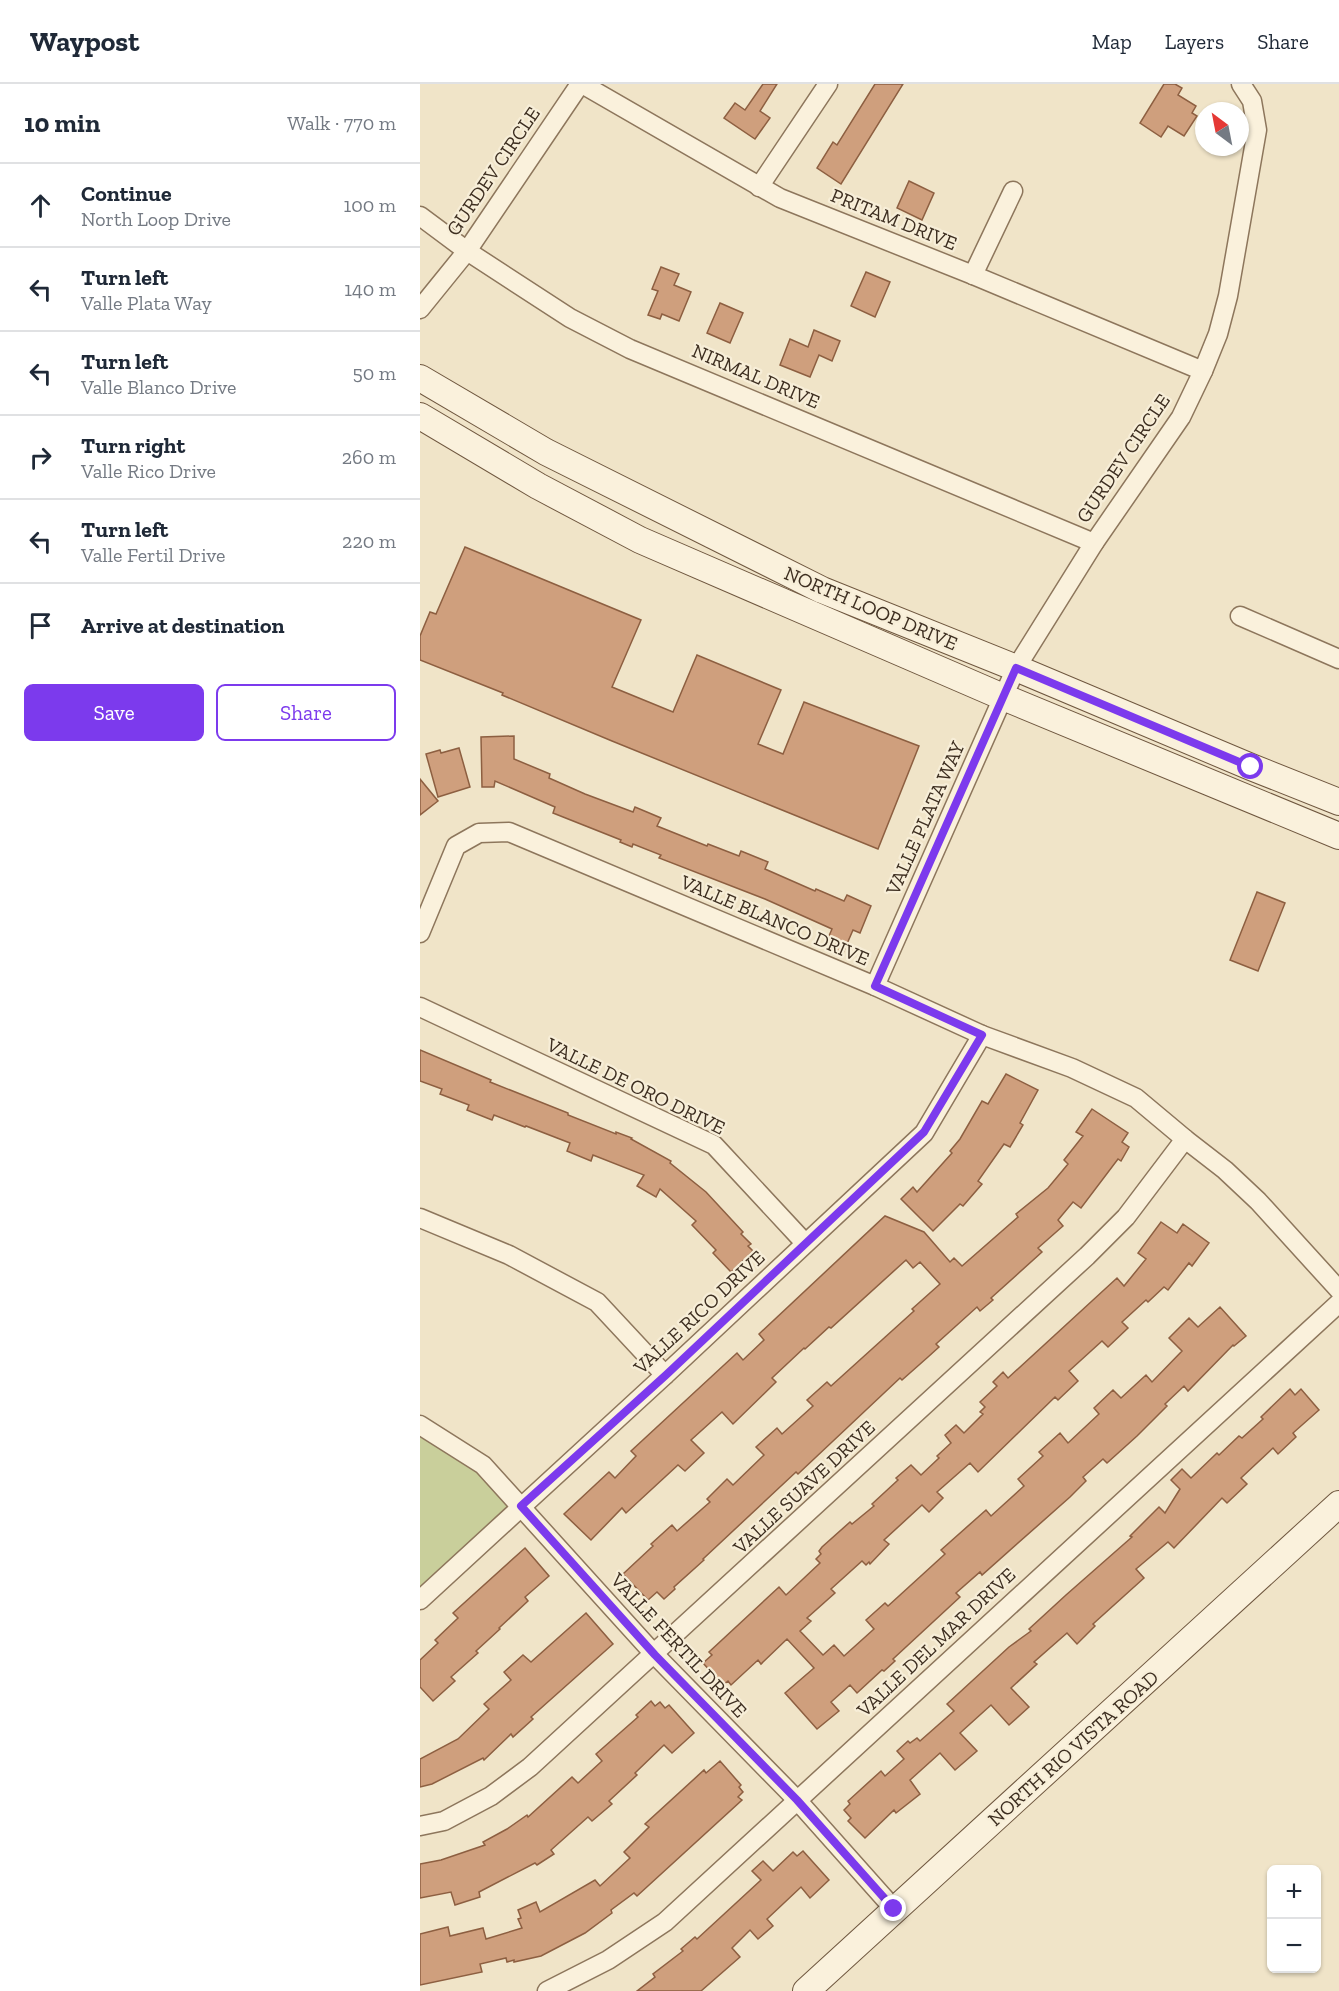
<!DOCTYPE html>
<html lang="en">
<head>
<meta charset="utf-8">
<style>
	:root { --surface:#fff; --page:#f2f2f3; --text:#1f2937; --muted:#747a83; --line:#e0e1e3; --accent:#7c3aed }
	body { margin:0; font-family:"Zilla Slab",serif; background:var(--page); color:var(--text) }
	.controls { position:absolute; right:18px; bottom:18px; display:grid; overflow:hidden; border-radius:9px; box-shadow:0 2px 4px #0004 }
	.controls button { width:54px; height:54px; display:grid; place-items:center; padding:0; border:0; border-bottom:2px solid var(--line); background:var(--surface); color:var(--text); font:30px sans-serif }
	.compass { position:absolute; left:775px; top:18px; width:54px; height:54px; border-radius:50%; background:var(--surface); box-shadow:0 2px 4px #0004; rotate:328deg }
	.stop { position:absolute; width:18px; height:18px; margin:-14px; border:4px solid #7c3aed; border-radius:50%; background:#fff }
	.stop.end { background:#7c3aed; border-color:#fff; box-shadow:0 2px 6px #0008 }
	.list { margin:0; padding:0; list-style:none }
	h2 { display:flex; justify-content:space-between; align-items:center; height:78px; margin:0; padding:0 24px; font-size:26px }
	h2 small { font-size:20px; font-weight:400; color:var(--muted) }
	.list li { display:grid; grid-template-columns:39px 1fr auto; gap:18px; align-items:center; box-sizing:border-box; height:84px; padding:0 24px; border-top:2px solid var(--line) }
	.list b { display:block; font-size:22px; white-space:nowrap }
	.list p { margin:0; font-size:20px; white-space:nowrap; color:var(--muted) }
	.list em { font-size:20px; font-style:normal; color:var(--muted) }
	.actions { display:flex; gap:12px; padding:18px 24px }
	.actions a { flex:1; padding:14px 0; border:2px solid var(--accent); border-radius:9px; text-align:center; font-size:21px; color:var(--accent) }
	.actions .main { background:var(--accent); color:#fff }
	.icon { flex:none; width:33px; height:33px; fill:none; stroke:currentColor; stroke-width:2; stroke-linecap:round; stroke-linejoin:round }
	.map { position:relative; flex:none; width:919px; height:1907px; overflow:hidden }
	header { display:flex; align-items:center; gap:36px; box-sizing:border-box; height:84px; padding:0 30px; background:var(--surface); border-bottom:2px solid var(--line) }
	header strong { font-size:28px }
	nav { display:flex; gap:33px; margin-inline-start:auto; font-size:21px }
	main { display:flex }
	aside { flex:1; background:var(--surface) }
	.map>svg:first-child { display:block }
	.green { fill:#c9cf9b }
	.building { fill:#cf9f7d; stroke:#8d5f41; stroke-width:1.5 }
	.lines { fill:none; stroke-linecap:round; stroke-linejoin:round }
	.street-casing { stroke:#8d765c; stroke-width:21 }
	.secondary-casing { stroke:#6f573f; stroke-width:28 }
	.street { stroke:#faf1dc; stroke-width:18 }
	.secondary { stroke:#faf1dc; stroke-width:26 }
	.route { stroke:#7c3aed; stroke-width:8 }
	.labels { text-anchor:middle; stroke-width:4.5; stroke-linejoin:round; paint-order:stroke }
	.street-label { font-size:20px; fill:#3d2e20; stroke:#f7eed8 }
</style>
</head>
<body>
<header>
<strong>Waypost</strong>
<nav><a>Map</a><a>Layers</a><a>Share</a></nav>
</header>
<main>
<aside>
<h2>10 min<small>Walk · 770 m</small></h2>
<ul class="list">
<li><svg class="icon" aria-label="ahead" viewBox="0 0 24 24"><path d="M12 20V5M6 11l6-6 6 6"/></svg><div><b>Continue</b><p>North Loop Drive</p></div><em>100 m</em></li>
<li><svg class="icon" aria-label="left" viewBox="0 0 24 24"><path d="M17 20v-9H6M10 6l-5 5 5 5"/></svg><div><b>Turn left</b><p>Valle Plata Way</p></div><em>140 m</em></li>
<li><svg class="icon" aria-label="left" viewBox="0 0 24 24"><path d="M17 20v-9H6M10 6l-5 5 5 5"/></svg><div><b>Turn left</b><p>Valle Blanco Drive</p></div><em>50 m</em></li>
<li><svg class="icon" aria-label="right" viewBox="0 0 24 24"><path d="M7 20v-9h11M14 6l5 5-5 5"/></svg><div><b>Turn right</b><p>Valle Rico Drive</p></div><em>260 m</em></li>
<li><svg class="icon" aria-label="left" viewBox="0 0 24 24"><path d="M17 20v-9H6M10 6l-5 5 5 5"/></svg><div><b>Turn left</b><p>Valle Fertil Drive</p></div><em>220 m</em></li>
<li><svg class="icon" aria-label="arrive" viewBox="0 0 24 24"><path d="M6 21V4h12l-3 4 3 4H6"/></svg><div><b>Arrive at destination</b></div></li>
</ul>
<div class="actions"><a class="main">Save</a><a>Share</a></div>
</aside>
<div class="map">
<svg width="919" height="1907" viewBox="0 0 919 1907">
	<rect width="100%" height="100%" fill="#f0e4c8"/>
	<path class="green" d="M0 1341 101 1422 0 1516Z"/>
	<g class="building">
		<path d="M343 0H357L340 27 350 34 335 55 304 34 315 19 325 26Z"/>
		<path d="M455 0H483L421 100 397 84 413 58 417 61Z"/>
		<path d="M744 0H755L762 4 758 11 776 22 772 29 777 32 764 52 748 42 741 53 720 39Z"/>
		<path d="M489 97 514 109 502 136 477 124Z"/>
		<path d="M241 183 259 190 254 201 271 208 259 237 242 230 240 235 228 231 238 207 232 205Z"/>
		<path d="M446 188 470 198 455 233 431 222Z"/>
		<path d="M300 219 323 229 310 259 287 249Z"/>
		<path d="M394 246 420 257 412 277 399 271 390 293 360 281 370 255 388 263Z"/>
		<path d="M45 463 221 536 192 603 253 628 277 571 361 606 338 660 363 670 384 618 499 662 458 765 192 657 82 611 83 609 0 576V552L10 528 16 530Z"/>
		<path d="M94 652V675L130 690 129 694 165 710 213 728 215 723 241 734 237 742 287 762 288 760 319 772 321 767 348 778 345 785 395 807 396 805 424 817 427 811 451 822 440 849 433 846 423 869 405 861 412 845 345 815 239 774 241 771 213 760 212 763 200 758 201 756 133 729 135 723 75 697 74 703H62L61 653Z"/>
		<path d="M39 664 50 703 18 713 6 670 20 666 21 669Z"/>
		<path d="M0 695 18 717 0 731Z"/>
		<path d="M837 808 865 819 838 887 810 876Z"/>
		<path d="M0 966 71 996 70 998 148 1029V1031L196 1050V1048L212 1054 211 1055 251 1077 250 1079 286 1108 323 1148 321 1150 331 1160 328 1162 333 1167 311 1188 293 1169 296 1166 272 1141 276 1137 240 1105 236 1113 217 1102 224 1091 173 1071 171 1077 147 1067 150 1059 106 1042 105 1043 74 1031 72 1036 47 1026 49 1021 20 1010 22 1005 0 997Z"/>
		<path d="M586 990 618 1006 600 1039 603 1041 590 1063 584 1060 558 1097 562 1100 543 1122 540 1120 513 1147 481 1115 493 1103 497 1108 532 1069 530 1067 540 1055 562 1017 568 1020Z"/>
		<path d="M672 1025 708 1049 702 1058 709 1063 701 1077 698 1075 661 1124 653 1118 638 1136 643 1142 618 1164 622 1168 571 1214 573 1216 560 1227 557 1223 516 1260 519 1263 508 1273 482 1296 480 1294 378 1390 376 1388 283 1475 284 1476 254 1503 255 1505 244 1515 237 1508 228 1516 203 1490 233 1462 231 1460 252 1441 257 1447 290 1418 287 1415 307 1395 313 1401 344 1371 336 1363 357 1344 362 1350 393 1322 387 1316 407 1298 411 1302 494 1227 492 1225 520 1200 500 1178 493 1184 486 1176 411 1244 409 1243 385 1265 384 1264 352 1294 356 1298 313 1340 302 1328 271 1356 284 1369 265 1387 258 1381 206 1429 202 1424 171 1456 144 1430 189 1388 195 1394 216 1372 211 1367 317 1269 323 1276 344 1256 339 1250 465 1132 504 1148 530 1178 534 1174 542 1182 598 1133 596 1130 628 1104 648 1080 644 1076 663 1052 656 1048Z"/>
		<path d="M741 1138 757 1149 763 1140 789 1159 772 1182 769 1179 748 1206 744 1203 728 1218 726 1216 702 1238 708 1244 688 1263 682 1257 649 1287 658 1297 638 1316 635 1313 558 1388 550 1379 517 1408 523 1414 509 1428 502 1421 464 1456 469 1460 450 1480 449 1478 446 1481 442 1477 411 1505 415 1509 387 1534 391 1537 380 1547 403 1571 414 1561 424 1572 454 1545 446 1536 465 1519 468 1522 525 1470 521 1466 566 1426 571 1432 604 1402 598 1395 623 1372 619 1368 640 1349 648 1359 679 1330 674 1324 693 1306 701 1314 726 1291 732 1298 762 1267 749 1254 769 1234 778 1243 800 1223 826 1252 814 1262 813 1261 768 1307 764 1302 745 1320 747 1322 717 1352 687 1379 683 1375 663 1393 666 1397 650 1413 562 1491 560 1488 536 1509 540 1513 473 1575 475 1577 464 1587 462 1586 437 1609 430 1601 411 1618 419 1627 397 1645 365 1609 394 1584 367 1555 341 1580 338 1576 311 1601 308 1597 303 1601 283 1579 292 1571 289 1568 359 1503 366 1511 400 1479 396 1475 401 1470 399 1467 402 1463 430 1438 432 1440 454 1422 452 1420 478 1396 476 1394 491 1381 501 1391 519 1374 517 1372 531 1359 525 1351 536 1341 544 1349 563 1330 560 1328 565 1323 560 1318 577 1302 573 1298 583 1288 588 1294 697 1194 704 1202 726 1175 718 1169Z"/>
		<path d="M870 1305 875 1311 881 1305 899 1326 873 1349 876 1353 858 1370 853 1364 821 1394 827 1400 807 1419 802 1414 754 1464 748 1458 716 1485 724 1494 673 1540 675 1542 657 1560 647 1549 614 1578 617 1580 591 1604 609 1623 589 1641 571 1621 540 1649 557 1667 535 1686 520 1669 490 1696 500 1710 476 1729 474 1726 445 1754 428 1737 431 1734 424 1726 430 1720 428 1717 461 1687 465 1692 484 1675 477 1667 488 1657 490 1659 497 1654 500 1657 534 1627 527 1620 589 1563 611 1547 609 1545 646 1511 712 1453 710 1452 739 1423 745 1429 760 1405 751 1396 762 1385 771 1394 797 1369 799 1371 819 1352 822 1354 843 1335 841 1333Z"/>
		<path d="M105 1464 129 1492 105 1513 108 1517 79 1544 80 1545 56 1567 58 1569 31 1593 35 1597 13 1617 0 1603V1576L18 1559 15 1556 38 1534 33 1529Z"/>
		<path d="M166 1529 193 1560 111 1633 113 1635 93 1653 91 1650 64 1676 63 1674 12 1700 0 1703V1675L38 1655 69 1625 64 1620 91 1596 84 1588 103 1571 111 1578Z"/>
		<path d="M231 1617 235 1622 240 1618 245 1624 249 1621 274 1649 252 1669 244 1661 215 1689 217 1691 189 1717 192 1720 172 1737 168 1733 131 1766 134 1770 117 1781 115 1779 59 1808 60 1813 35 1821 31 1808 0 1814V1780L21 1776 65 1761 63 1758 87 1745 107 1731 108 1733 152 1693 158 1699 182 1677 176 1670 218 1633 216 1631Z"/>
		<path d="M300 1677 321 1701 319 1703 323 1708 318 1713 322 1716 217 1812 214 1809 191 1826 192 1829 165 1849 121 1872 94 1878V1876L87 1878 86 1874 60 1880 62 1888 0 1901V1850L28 1843 30 1852 63 1844 66 1855 102 1844 98 1835 101 1834 98 1826 116 1818 120 1828 175 1796 180 1802 210 1774 204 1768 229 1743 225 1740 284 1686 286 1689Z"/>
		<path d="M383 1767 409 1796 390 1814 381 1803 347 1835 353 1842 338 1855 330 1846 312 1864 320 1873 281 1907H217L235 1893 233 1890 263 1867 261 1865 275 1853 277 1855 341 1796 332 1787 343 1777 353 1787 373 1768 377 1772Z"/>
	</g>
	<g class="lines">
		<defs>
			<g id="street">
				<path d="M162 0 360 114 553 191 783 287"/>
				<path d="M339 103 408 0"/>
				<path d="M0 132 47 167 150 234 210 265 674 459"/>
				<path d="M553 191 593 107"/>
				<path d="M0 225 47 167 160 0"/>
				<path d="M820 532 919 575"/>
				<path d="M0 849 36 762 59 749 89 748 455 902 562 951 652 984 716 1014 765 1055 805 1086 838 1117 919 1206"/>
				<path d="M455 902 596 584 674 459 761 333 783 287 798 250 808 212 837 46 832 17 821 0"/>
				<path d="M0 923 294 1061 385 1159"/>
				<path d="M0 1134 89 1171 177 1218 245 1291"/>
				<path d="M0 1341 63 1381 235 1571 377 1716 474 1825"/>
				<path d="M0 1516 245 1291 504 1049 562 951"/>
				<path d="M0 1742 24 1737 71 1712 110 1683 667 1172 706 1133 765 1055"/>
				<path d="M127 1907 188 1876 245 1838 919 1219"/>
			</g>
			<g id="secondary">
				<path d="M0 294 126 368 402 506 596 584 831 683 919 718"/>
				<path d="M0 332 118 402 220 456 583 613 919 752"/>
				<path d="M386 1907 919 1420"/>
			</g>
		</defs>
		<use href="#street" class="street-casing"/>
		<use href="#secondary" class="secondary-casing"/>
		<use href="#street" class="street"/>
		<use href="#secondary" class="secondary"/>
	</g>
	<g class="lines">
		<path class="route" d="M474 1825 377 1716 235 1571 101 1422 246 1291 504 1048 562 951 455 902 596 584 831 683"/>
	</g>
	<g class="labels">
		<g class="street-label">
			<text transform="translate(73 87) rotate(-56)" y="7">GURDEV CIRCLE</text>
			<text transform="translate(474 135) rotate(22)" y="7">PRITAM DRIVE</text>
			<text transform="translate(336 292) rotate(23)" y="7">NIRMAL DRIVE</text>
			<text transform="translate(703 374) rotate(-56)" y="7">GURDEV CIRCLE</text>
			<text transform="translate(451 524) rotate(23)" y="7">NORTH LOOP DRIVE</text>
			<text transform="translate(505 734) rotate(-66)" y="7">VALLE PLATA WAY</text>
			<text transform="translate(355 836) rotate(23)" y="7">VALLE BLANCO DRIVE</text>
			<text transform="translate(216 1002) rotate(26)" y="7">VALLE DE ORO DRIVE</text>
			<text transform="translate(279 1228) rotate(-43)" y="7">VALLE RICO DRIVE</text>
			<text transform="translate(384 1403) rotate(-43)" y="7">VALLE SUAVE DRIVE</text>
			<text transform="translate(516 1558) rotate(-43)" y="7">VALLE DEL MAR DRIVE</text>
			<text transform="translate(259 1561) rotate(47)" y="7">VALLE FERTIL DRIVE</text>
			<text transform="translate(653 1664) rotate(-42)" y="7">NORTH RIO VISTA ROAD</text>
		</g>
	</g>
</svg>
<div class="controls">
<button>+</button>
<button>−</button>
</div>
<svg class="compass" viewBox="-18 -18 36 36"><path d="M0-13l5 13h-10z" fill="#e53935"/><path d="M0 13l5-13h-10z" fill="#747a83"/></svg>
<div class="stop" style="left:831px;top:683px"></div>
<div class="stop end" style="left:474px;top:1825px"></div>
</div>
</main>
</body>
</html>
